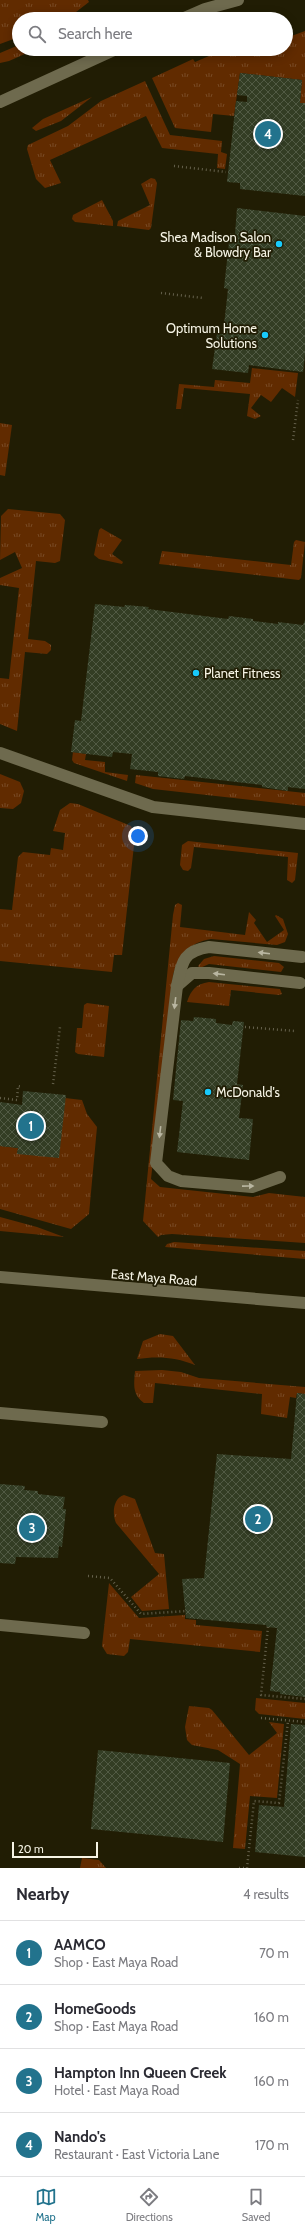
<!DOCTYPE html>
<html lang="en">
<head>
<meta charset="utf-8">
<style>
	:root { --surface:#fff; --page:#f2f2f3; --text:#2b2b33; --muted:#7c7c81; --line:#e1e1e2; --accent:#22738d }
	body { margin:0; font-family:Cabin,sans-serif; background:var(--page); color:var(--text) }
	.scale { position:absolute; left:12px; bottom:10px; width:86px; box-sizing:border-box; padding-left:4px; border:2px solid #f6f4e5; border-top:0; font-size:11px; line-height:14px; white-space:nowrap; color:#f6f4e5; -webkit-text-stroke:3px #211d04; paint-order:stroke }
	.you { position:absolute; left:138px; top:836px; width:14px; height:14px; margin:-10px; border:3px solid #fff; border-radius:50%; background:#1a73e8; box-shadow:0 0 0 6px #1a73e833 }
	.badge { display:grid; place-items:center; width:26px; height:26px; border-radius:50%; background:var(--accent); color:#fff; font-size:13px; font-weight:700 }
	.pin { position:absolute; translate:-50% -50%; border:2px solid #fff; box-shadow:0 1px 4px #0006 }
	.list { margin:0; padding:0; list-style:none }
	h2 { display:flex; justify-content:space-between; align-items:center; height:52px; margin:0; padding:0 16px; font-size:17px }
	h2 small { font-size:13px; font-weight:400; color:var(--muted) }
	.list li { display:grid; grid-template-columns:26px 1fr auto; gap:12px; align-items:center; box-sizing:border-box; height:64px; padding:0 16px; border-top:1px solid var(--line) }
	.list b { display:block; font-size:15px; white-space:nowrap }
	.list p { margin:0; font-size:13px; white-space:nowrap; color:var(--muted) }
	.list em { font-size:13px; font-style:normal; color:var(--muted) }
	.icon { flex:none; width:22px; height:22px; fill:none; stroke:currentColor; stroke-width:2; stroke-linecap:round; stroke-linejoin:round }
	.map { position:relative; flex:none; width:305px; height:1868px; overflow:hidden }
	.search { position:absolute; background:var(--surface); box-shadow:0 2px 10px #0003; left:12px; right:12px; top:12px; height:44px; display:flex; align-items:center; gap:10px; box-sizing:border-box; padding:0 14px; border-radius:22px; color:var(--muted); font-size:15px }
	.sheet { height:308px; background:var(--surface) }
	nav { display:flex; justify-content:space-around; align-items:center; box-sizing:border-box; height:56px; border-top:1px solid var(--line); background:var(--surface); font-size:11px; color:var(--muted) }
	nav a { display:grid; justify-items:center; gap:2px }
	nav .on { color:var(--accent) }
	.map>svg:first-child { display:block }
	.grass { fill:url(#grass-tufts) }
	.building { fill:url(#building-cross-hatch) }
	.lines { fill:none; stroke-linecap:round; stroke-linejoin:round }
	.path { stroke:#65614c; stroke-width:2.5; stroke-dasharray:1 3; stroke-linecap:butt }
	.minor { stroke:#6e6a4e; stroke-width:12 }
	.oneway { fill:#b9b6a1 }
	.poi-dot { fill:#18cafc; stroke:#211d04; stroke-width:1.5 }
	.labels { text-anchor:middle; stroke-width:3.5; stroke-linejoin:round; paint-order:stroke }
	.poi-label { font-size:13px; fill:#f6f4e5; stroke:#211d04; text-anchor:end }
	.street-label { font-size:13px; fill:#f6f4e5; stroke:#211d04 }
</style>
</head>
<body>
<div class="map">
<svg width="305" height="1868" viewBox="0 0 305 1868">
	<defs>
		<pattern id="grass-tufts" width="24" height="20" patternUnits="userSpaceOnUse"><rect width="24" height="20" fill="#612b00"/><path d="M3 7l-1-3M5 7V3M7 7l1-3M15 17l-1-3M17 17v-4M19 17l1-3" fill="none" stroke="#784a25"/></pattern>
		<pattern id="building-cross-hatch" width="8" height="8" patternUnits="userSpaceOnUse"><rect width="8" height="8" fill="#333d24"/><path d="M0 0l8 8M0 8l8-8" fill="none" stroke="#515a44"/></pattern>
	</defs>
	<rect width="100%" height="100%" fill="#211d04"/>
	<g class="grass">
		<path d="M0 0H88L89 2 67 19H19V37L0 44Z"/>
		<path d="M305 31V103H300L302 80 240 73 234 116 213 114 211 132 175 128 152 78 193 59 195 62 209 56 208 52 215 49H286V38Z"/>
		<path d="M19 45V49H36L9 61 0 63V53Z"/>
		<path d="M145 81 170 135 222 141 221 152 227 154 225 169 217 168 218 154 162 148 146 116 50 160 61 183 45 188 36 179 27 149 28 145 68 126 101 101Z"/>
		<path d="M92 97 61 121 36 131 32 128 43 119Z"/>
		<path d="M151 178 155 179 157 183 151 228 149 230 117 226 118 221 150 205 141 184Z"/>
		<path d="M102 200 113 221V226L75 222 72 219 73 215Z"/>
		<path d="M252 368 298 373 295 397 282 388 271 402 261 395 251 408 261 416 255 419 247 416 250 394 184 388 181 409H176L179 384 214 387 215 380 250 383Z"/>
		<path d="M0 423 12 425 5 476 0 475Z"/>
		<path d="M8 509 60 514 65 520 60 561 55 563 36 561 28 639 45 641 51 645V650L47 654 25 652 17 731 0 724V678L9 679 19 588 0 585V578L22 568 15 552 0 560 1 516Z"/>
		<path d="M101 528 122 540 112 554 123 562 122 564 99 559 94 555 99 530Z"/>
		<path d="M296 540 305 542 301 578 299 580 159 564 162 551 291 565 294 542Z"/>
		<path d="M73 752 86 754 85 760 105 762V772L128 775 127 781 74 763 72 760Z"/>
		<path d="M0 774 20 782 24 791 21 803 13 809 0 808Z"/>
		<path d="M136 775 305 793V806L153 789 135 783Z"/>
		<path d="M70 803 78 804 131 826 135 836 122 955H114L112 972 0 961V909L12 910 18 857 23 852 50 855 51 848 63 850 65 833 53 831 60 810Z"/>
		<path d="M188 841 298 853 295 880 292 883 287 880 288 857 194 847 191 868 188 871 183 870 180 865 182 845Z"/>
		<path d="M178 903 182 905 180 927 245 935 249 912 256 920 254 923 267 942 284 930 275 916 276 915 283 919 288 934 285 942 277 945 211 939C189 943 179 954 173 975L151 1179 160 1187 253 1197 269 1193 305 1197V1243L172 1234 161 1235 158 1237 143 1221 173 915 175 905Z"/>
		<path d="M214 956 279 963 284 967 281 972 209 964 200 968 198 966 204 959Z"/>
		<path d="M209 982 280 989 282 994 279 995 231 990 229 1006 187 1002C191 990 196 984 209 982Z"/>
		<path d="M87 1003 109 1006 104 1057 78 1054 75 1052 77 1028H82L84 1005Z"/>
		<path d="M65 1098 82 1100 87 1114 97 1127 89 1214 71 1229 0 1209V1146L18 1148 17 1154Z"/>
		<path d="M0 1217 37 1227 64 1237 0 1231Z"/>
		<path d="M174 1242 305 1251V1259L165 1247 167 1244Z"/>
		<path d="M160 1334 173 1336 195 1365C176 1357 157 1356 137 1359L143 1341Z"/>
		<path d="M162 1370 181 1372 199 1378 305 1387V1394L297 1393 296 1398 290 1397 287 1418 261 1414 262 1394 155 1383 153 1403H144C132 1394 134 1385 135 1371Z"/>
		<path d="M124 1495 135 1499 155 1553 164 1554 169 1609 142 1611 131 1597 159 1574 116 1523C112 1514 113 1498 124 1495Z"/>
		<path d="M109 1583 139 1618 185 1615V1619L196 1620V1625L262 1631 260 1652 130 1639 128 1652 124 1656 107 1654 102 1646Z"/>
		<path d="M256 1698 305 1703V1719L259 1714 255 1710Z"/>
		<path d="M189 1706 209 1708 212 1710 249 1755 277 1733 269 1722 284 1724 277 1798 250 1796 245 1849 233 1848 240 1764 218 1750 192 1745 187 1740 185 1727Z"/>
		<path d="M82 1858 99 1860 106 1868H80Z"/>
	</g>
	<g class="building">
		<path d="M240 73 302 80 300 103H305V196L240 189V183L227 182 236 101 247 102V96L237 95Z"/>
		<path d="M237 208 305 216V354L303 372 249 365 248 373 212 369 217 334H223L228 289 224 288 230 233 235 234Z"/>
		<path d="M95 604 124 607 125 605 149 607 148 609 228 619 229 616 253 619V621L278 624V622L303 625 305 620V789L288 787V791L262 787V785L185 776 184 779 158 776V772L130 769 132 754 113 752 112 757 71 752 75 720 81 721Z"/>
		<path d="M194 1017 216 1019V1023L232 1025 233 1021 244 1022 237 1084 243 1085 239 1118 253 1119 249 1160 177 1152 183 1101 173 1100 181 1020 193 1021Z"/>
		<path d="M23 1091 66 1095 59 1158 17 1154 18 1148 0 1146V1102L22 1105Z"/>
		<path d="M297 1393 305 1394V1697L280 1694V1692L270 1691 277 1628 267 1627 266 1625 186 1618 182 1579 204 1578 217 1454 291 1459Z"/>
		<path d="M0 1484 25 1486 24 1490 38 1491V1494L65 1497 63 1509H66L62 1547 59 1546 58 1558 16 1557 15 1564 0 1563Z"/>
		<path d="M291 1724 305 1725V1857L255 1852 259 1805 284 1807Z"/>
		<path d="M98 1750 230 1763 223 1842 91 1829Z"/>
	</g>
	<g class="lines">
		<g class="path">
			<path d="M174 166 226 172"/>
			<path d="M161 293 203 298"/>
			<path d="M293 440 298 400"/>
			<path d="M245 1027 295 1031"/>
			<path d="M53 1084 60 1027"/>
			<path d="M0 1098 17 1100 18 1086 22 1087"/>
			<path d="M88 1576 110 1578 141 1614 186 1611"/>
			<path d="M268 1627 261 1695 305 1699"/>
			<path d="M261 1718 305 1722"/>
			<path d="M239 1868H246"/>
			<path d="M247 1868 254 1801 279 1803 288 1721"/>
		</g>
		<g class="minor">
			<path d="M182 19 205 9 238 0"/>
			<path d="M0 102 116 49"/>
			<path d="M0 753 153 807 305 824"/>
			<path d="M177 986 192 973H209L300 983"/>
			<path d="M280 1177 252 1187 181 1181 168 1176 156 1163 177 986C182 963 182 951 209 947L302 957"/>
			<path d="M0 1277 305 1303"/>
			<path d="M0 1413 102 1422"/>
			<path d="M0 1625 84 1633"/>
		</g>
	</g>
	<defs><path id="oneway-solid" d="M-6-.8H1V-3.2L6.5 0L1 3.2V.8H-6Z"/></defs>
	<g class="oneway">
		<use href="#oneway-solid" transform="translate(264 953) rotate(-173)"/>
		<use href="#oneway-solid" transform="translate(219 974) rotate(-173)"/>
		<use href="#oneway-solid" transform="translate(175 1003) rotate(97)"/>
		<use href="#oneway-solid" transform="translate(160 1132) rotate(97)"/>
		<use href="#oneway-solid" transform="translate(248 1186) rotate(-1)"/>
	</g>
	<g class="poi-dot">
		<circle cx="279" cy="244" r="4"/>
		<circle cx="265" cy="335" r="4"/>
		<circle cx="196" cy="673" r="4"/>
		<circle cx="208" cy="1092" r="4"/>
	</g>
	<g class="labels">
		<g class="poi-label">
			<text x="271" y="242">Shea Madison Salon<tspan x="271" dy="15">&amp; Blowdry Bar</tspan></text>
			<text x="257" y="333">Optimum Home<tspan x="257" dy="15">Solutions</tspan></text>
			<text x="204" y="678" text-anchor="start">Planet Fitness</text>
			<text x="216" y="1097" text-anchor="start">McDonald's</text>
		</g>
		<g class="street-label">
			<text transform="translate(154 1277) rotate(5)" y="5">East Maya Road</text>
		</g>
	</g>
</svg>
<div class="scale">20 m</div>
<div class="you"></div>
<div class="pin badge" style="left:31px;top:1126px">1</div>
<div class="pin badge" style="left:258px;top:1519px">2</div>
<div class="pin badge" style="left:32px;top:1528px">3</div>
<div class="pin badge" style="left:268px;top:134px">4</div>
<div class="search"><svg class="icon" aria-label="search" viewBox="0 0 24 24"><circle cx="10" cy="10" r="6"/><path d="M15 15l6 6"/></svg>Search here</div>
</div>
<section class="sheet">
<h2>Nearby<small>4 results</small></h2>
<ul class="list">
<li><span class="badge">1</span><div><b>AAMCO</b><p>Shop · East Maya Road</p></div><em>70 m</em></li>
<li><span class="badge">2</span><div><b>HomeGoods</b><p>Shop · East Maya Road</p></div><em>160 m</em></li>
<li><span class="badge">3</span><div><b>Hampton Inn Queen Creek</b><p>Hotel · East Maya Road</p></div><em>160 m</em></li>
<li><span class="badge">4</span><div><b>Nando's</b><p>Restaurant · East Victoria Lane</p></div><em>170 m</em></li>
</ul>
</section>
<nav>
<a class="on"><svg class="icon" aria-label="map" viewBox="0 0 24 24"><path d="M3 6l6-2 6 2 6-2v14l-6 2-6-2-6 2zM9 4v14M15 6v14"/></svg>Map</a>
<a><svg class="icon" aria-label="directions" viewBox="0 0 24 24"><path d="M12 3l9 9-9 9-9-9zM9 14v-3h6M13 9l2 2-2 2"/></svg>Directions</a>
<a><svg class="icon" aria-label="saved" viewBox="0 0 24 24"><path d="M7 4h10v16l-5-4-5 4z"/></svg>Saved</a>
</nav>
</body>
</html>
